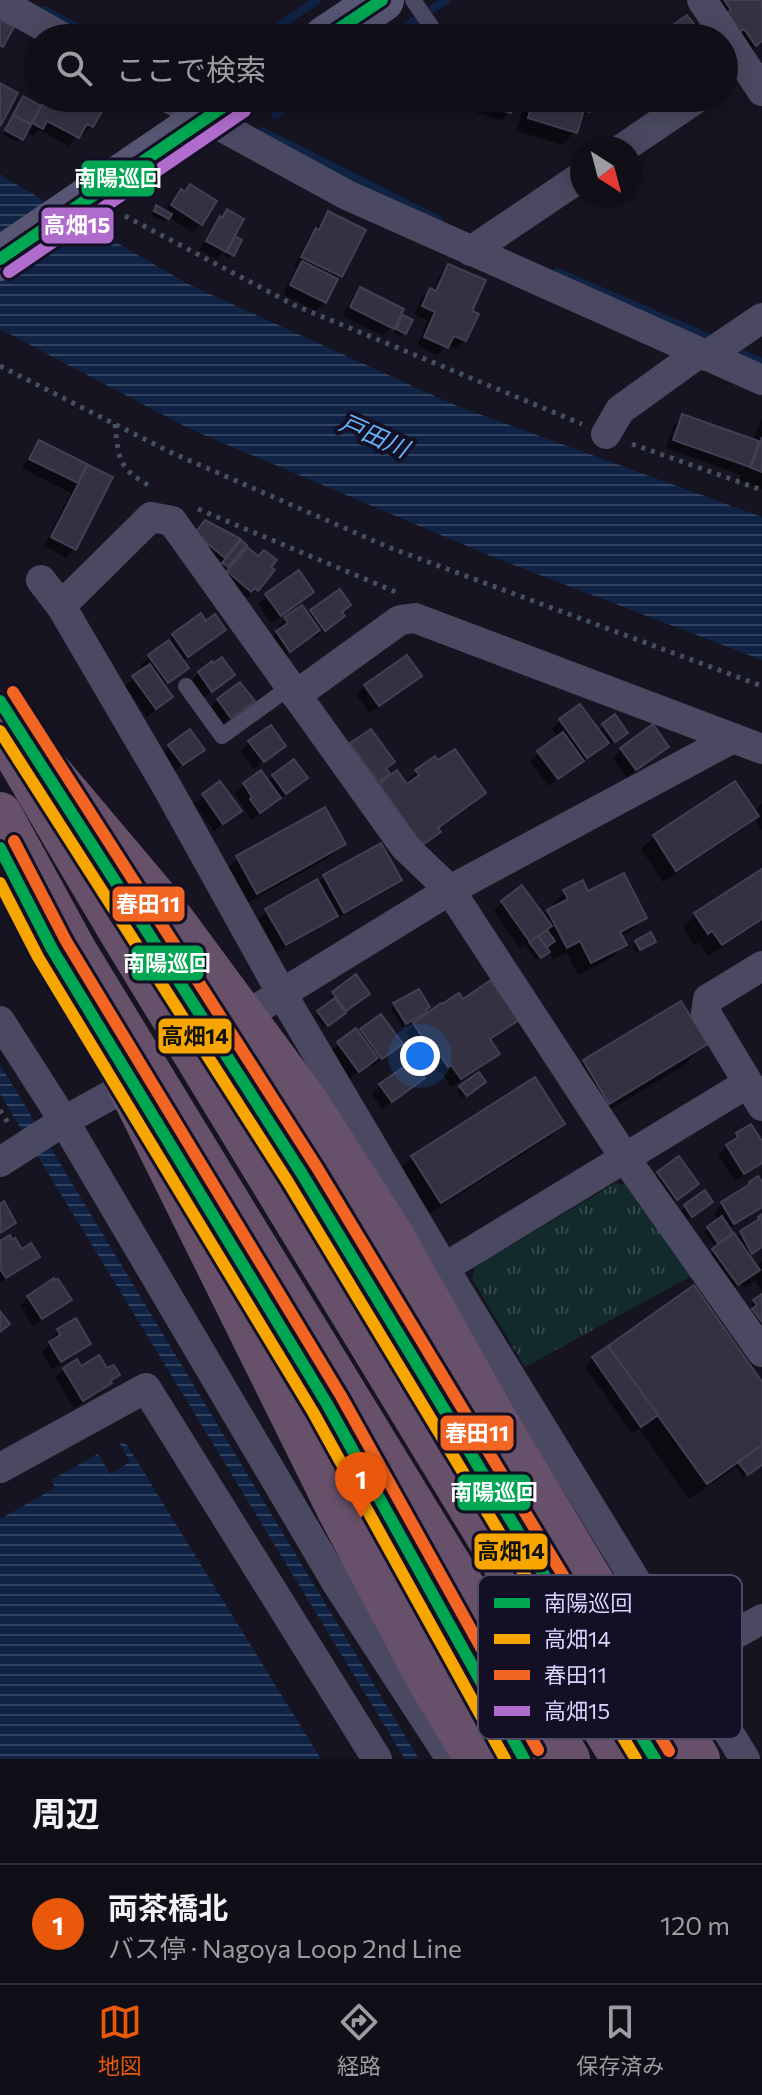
<!DOCTYPE html>
<html lang="ja">
<head>
<meta charset="utf-8">
<style>
	:root { --surface:#100f18; --page:#1e1d25; --text:#f1f3f6; --muted:#9c9ca2; --line:#302f37; --accent:#ea580c }
	body { margin:0; font-family:Commissioner,"Noto Sans JP",sans-serif; background:var(--page); color:var(--text) }
	.compass { position:absolute; left:570px; top:136px; width:72px; height:72px; border-radius:50%; background:var(--surface); box-shadow:0 4px 20px #0003; rotate:144deg }
	.you { position:absolute; left:420px; top:1056px; width:28px; height:28px; margin:-20px; border:6px solid #fff; border-radius:50%; background:#1a73e8; box-shadow:0 0 0 12px #1a73e833 }
	.badge { display:grid; place-items:center; width:52px; height:52px; border-radius:50%; background:var(--accent); color:#fff; font-size:26px; font-weight:700 }
	.pin { position:absolute; translate:-50% -66px; filter:drop-shadow(0 2px 4px #0008) }
	.pin::after { content:''; position:absolute; top:42px; width:28px; height:24px; background:inherit; clip-path:polygon(0 0,100% 0,50% 100%) }
	.list { margin:0; padding:0; list-style:none }
	h2 { display:flex; justify-content:space-between; align-items:center; height:104px; margin:0; padding:0 32px; font-size:34px }
	h2 small { font-size:26px; font-weight:400; color:var(--muted) }
	.list li { display:grid; grid-template-columns:52px 1fr auto; gap:24px; align-items:center; box-sizing:border-box; height:120px; padding:0 32px; border-top:2px solid var(--line) }
	.list b { display:block; font-size:30px; white-space:nowrap }
	.list p { margin:0; font-size:26px; white-space:nowrap; color:var(--muted) }
	.list em { font-size:26px; font-style:normal; color:var(--muted) }
	.icon { flex:none; width:44px; height:44px; fill:none; stroke:currentColor; stroke-width:2; stroke-linecap:round; stroke-linejoin:round }
	.map { position:relative; flex:none; width:762px; height:1759px; overflow:hidden }
	.search { position:absolute; background:var(--surface); box-shadow:0 4px 20px #0003; left:24px; right:24px; top:24px; height:88px; display:flex; align-items:center; gap:20px; box-sizing:border-box; padding:0 28px; border-radius:44px; color:var(--muted); font-size:30px }
	.sheet { height:224px; background:var(--surface) }
	nav { display:flex; justify-content:space-around; align-items:center; box-sizing:border-box; height:112px; border-top:2px solid var(--line); background:var(--surface); font-size:22px; color:var(--muted) }
	nav a { display:grid; justify-items:center; gap:4px }
	nav .on { color:var(--accent) }
	.map>svg:first-child { display:block }
	.grass { fill:url(#grass-tufts) }
	.water { fill:url(#water-rules) }
	.shadow { fill:#0007 }
	.lines { fill:none; stroke-linecap:round; stroke-linejoin:round }
	.stream { stroke:#102345; stroke-width:8 }
	.building { fill:#343242; stroke:#433f53; stroke-width:2 }
	.path { stroke:#45505e; stroke-width:5; stroke-dasharray:4 6; stroke-linecap:butt }
	.lane { stroke:#4a4961; stroke-width:16 }
	.street { stroke:#4a4961; stroke-width:30 }
	.secondary { stroke:#575672; stroke-width:44 }
	.highway { stroke:#67516a; stroke-width:44 }
	.highway-bridge { stroke:#67516a; stroke-width:44 }
	.bus-1-casing { stroke:#130f25; stroke-width:18 }
	.bus-2-casing { stroke:#130f25; stroke-width:18 }
	.bus-3-casing { stroke:#130f25; stroke-width:18 }
	.bus-4-casing { stroke:#130f25; stroke-width:18 }
	.bus-1 { stroke:#00a651; stroke-width:12 }
	.bus-2 { stroke:#f7a600; stroke-width:12 }
	.bus-3 { stroke:#f26522; stroke-width:12 }
	.bus-4 { stroke:#b06ccc; stroke-width:12 }
	.labels { text-anchor:middle; stroke-width:8; stroke-linejoin:round; paint-order:stroke }
	.water-label { font-size:24px; font-style:italic; fill:#64b5fc; stroke:#130f25 }
	.key { fill:#130f25; stroke:#4e4a66; stroke-width:2 }
	.key-label { font-size:22px; fill:#d9d4fe }
	.line-badge { stroke:#130f25; stroke-width:3 }
	.badge-label { font-size:22px; text-anchor:middle; font-weight:bold; fill:#fff }
	.pale-badge-label { font-size:22px; text-anchor:middle; font-weight:bold; fill:#111 }
</style>
</head>
<body>
<div class="map">
<svg width="762" height="1759" viewBox="0 0 762 1759">
	<defs>
		<pattern id="grass-tufts" width="24" height="20" patternUnits="userSpaceOnUse" patternTransform="scale(2)"><rect width="24" height="20" fill="#132a2c"/><path d="M3 7l-1-3M5 7V3M7 7l1-3M15 17l-1-3M17 17v-4M19 17l1-3" fill="none" stroke="#35484c"/></pattern>
		<pattern id="water-rules" width="6" height="5" patternUnits="userSpaceOnUse" patternTransform="scale(2)"><rect width="6" height="5" fill="#102345"/><path d="M0 2.5h6" fill="none" stroke="#324261"/></pattern>
	</defs>
	<rect width="100%" height="100%" fill="#161420"/>
	<path class="grass" d="M615 1183 629 1185 693 1275 525 1367 472 1279 475 1267Z"/>
	<g class="water">
		<path d="M0 175 188 284 457 406 762 517V660L493 557 190 429 0 329Z"/>
		<path d="M0 1065 40 1130 419 1759H405L0 1094Z"/>
		<path d="M119 1442 127 1445 321 1759H0V1519L55 1488 51 1480 98 1454 110 1474 130 1462Z"/>
	</g>
	<g class="shadow">
		<path d="M718 0H762V43L742 57Z"/>
		<path d="M45 98H96L91 126 83 135 79 133 69 146 39 130 33 136 25 132 17 142 3 135 20 102 40 107Z"/>
		<path d="M475 98H514L510 112 501 120 471 111Z"/>
		<path d="M521 98H592L588 111 579 120 575 132 562 145 516 131 526 99Z"/>
		<path d="M190 186 201 224 192 232 168 217 164 222 151 215 157 208 165 212 172 200Z"/>
		<path d="M227 212 228 246 236 239 232 255 228 259 224 256 228 248 216 259 199 250 212 228Z"/>
		<path d="M329 213 340 276 335 281 325 302 316 311 283 294 294 272 298 268 294 266 308 239Z"/>
		<path d="M449 266 469 312 465 340 456 349 447 345 437 355 417 346 428 321 414 314 421 299 430 290 433 291 440 275Z"/>
		<path d="M361 290 392 327 383 336 343 316 352 298Z"/>
		<path d="M404 317V332L401 336 394 333Z"/>
		<path d="M683 416 753 441 762 419V489L739 481 741 475 666 448 674 425Z"/>
		<path d="M39 442 110 478 74 549 66 558 44 546 71 493 22 468 31 451Z"/>
		<path d="M193 538 240 540 244 545 223 570 220 567 223 563Z"/>
		<path d="M239 558 269 567 272 570 248 598 245 595 241 599 220 581Z"/>
		<path d="M311 592 303 600 271 623 258 604 267 596Z"/>
		<path d="M339 592 340 613 342 616 315 638 313 635 280 659 268 641 279 631 277 628 285 619 307 616Z"/>
		<path d="M206 623 223 630 182 662 186 668 163 687 171 697 147 717 125 686 144 670 140 665 165 645 173 635Z"/>
		<path d="M406 657 419 676 411 685 370 713 356 695 365 686Z"/>
		<path d="M199 673 233 675 203 699 190 682Z"/>
		<path d="M218 700 252 701 221 725 209 709Z"/>
		<path d="M560 721 598 731 604 725 622 736 611 744 608 740 597 751 548 786 530 761 558 738 552 729Z"/>
		<path d="M250 743 284 746 254 769 241 751Z"/>
		<path d="M352 745 392 762 385 770 387 774 368 789 343 753Z"/>
		<path d="M169 746 202 750 173 772 161 755Z"/>
		<path d="M666 746 627 778 613 758 621 750Z"/>
		<path d="M261 772 268 782 273 776 306 778 297 786 251 820 235 793Z"/>
		<path d="M417 772 484 793 471 806 437 830 438 831 425 844 409 856 367 798 380 785 404 784Z"/>
		<path d="M219 784 239 811 214 831 194 804Z"/>
		<path d="M762 804V831L754 818 743 829 663 882 641 849 654 836 753 812Z"/>
		<path d="M344 843 331 856 244 905 225 871 238 858Z"/>
		<path d="M380 846 399 880 391 888 335 920 333 917 326 924 277 952 258 919 267 910 317 884 324 877Z"/>
		<path d="M762 871V921L708 956 699 942 694 945 683 927 696 915Z"/>
		<path d="M565 892 587 894 644 918 631 931 620 937 624 945 612 958 578 975 567 953 553 960 548 950 536 960 525 945 520 949 494 911 502 902 543 918 554 909 552 905Z"/>
		<path d="M636 942H653L636 953 632 946Z"/>
		<path d="M334 993 364 997 324 1028 315 1016 333 1002 330 997Z"/>
		<path d="M463 1002 516 1019 489 1041 497 1054 489 1062 451 1087 441 1072 439 1074 424 1051 420 1054 405 1033 414 1024Z"/>
		<path d="M680 1004 705 1044 683 1066 586 1124 562 1084 584 1062Z"/>
		<path d="M394 1005 421 1015 402 1027 391 1009Z"/>
		<path d="M361 1030 400 1044 373 1066 370 1063 349 1079 330 1052 355 1031 357 1034Z"/>
		<path d="M423 1078 414 1086 382 1109 372 1094 381 1086Z"/>
		<path d="M480 1086 462 1098 457 1091 461 1087Z"/>
		<path d="M563 1124 550 1137 427 1215 399 1170 412 1158Z"/>
		<path d="M735 1136 742 1147 762 1145V1164L735 1181 718 1155Z"/>
		<path d="M659 1173 696 1184 668 1207 650 1182Z"/>
		<path d="M758 1179 762 1186V1208L728 1229 727 1236 714 1245 704 1232 719 1221 714 1213 722 1204Z"/>
		<path d="M704 1193 707 1206 688 1219 681 1210Z"/>
		<path d="M762 1216V1249L749 1257 755 1266 762 1261V1291L755 1280 745 1288 741 1283 728 1292 705 1260 714 1251 735 1238Z"/>
		<path d="M0 1243 37 1257 28 1265 0 1283Z"/>
		<path d="M762 1296V1323L758 1325 750 1314 754 1310 751 1305Z"/>
		<path d="M29 1297 69 1299 60 1308 33 1326 20 1306Z"/>
		<path d="M58 1331 89 1343 80 1352 52 1369 42 1352 51 1342 50 1340Z"/>
		<path d="M593 1358 762 1385V1464L743 1477 736 1467 689 1499 639 1429 632 1434 585 1367Z"/>
		<path d="M64 1369 107 1371 117 1374 101 1392 74 1408 55 1378Z"/>
	</g>
	<g class="lines">
		<g class="stream">
			<path d="M45 10 97 38"/>
			<path d="M431 10 446 0"/>
			<path d="M261 38 317 0"/>
			<path d="M389 38 414 21"/>
			<path d="M275 115 300 98"/>
			<path d="M262 131 439 220"/>
			<path d="M557 272 710 338"/>
			<path d="M735 351 762 362"/>
		</g>
	</g>
	<g class="building">
		<path d="M724 0H762V41L756 46 744 29 735 35 722 16 731 10Z"/>
		<path d="M687 15 700 32 706 28 712 38H668L663 32Z"/>
		<path d="M0 20 14 27 3 47 0 45Z"/>
		<path d="M587 25 610 32 608 38H552L555 29 572 33 574 26 585 30Z"/>
		<path d="M0 83 18 93 1 125 0 124Z"/>
		<path d="M23 96 41 106 31 124 13 115Z"/>
		<path d="M46 98H98L96 103 104 108 93 127 87 124 79 138 47 121 43 129 32 123Z"/>
		<path d="M480 98H516L511 113 479 103Z"/>
		<path d="M534 98H594L590 112 584 110 577 133 528 118Z"/>
		<path d="M13 115 31 125 23 140 5 130Z"/>
		<path d="M190 184 217 201 202 225 171 205 181 189 185 192Z"/>
		<path d="M156 205 172 214 169 219 154 211Z"/>
		<path d="M227 209 244 219 226 252 206 241 220 216 222 218Z"/>
		<path d="M328 211 366 230 342 277 301 257 316 228 319 230Z"/>
		<path d="M235 236 242 240 234 256 227 252Z"/>
		<path d="M302 261 338 279 326 303 290 285Z"/>
		<path d="M448 264 486 280 472 311 479 314 466 341 454 336 448 348 424 337 435 312 422 306 430 288 436 291Z"/>
		<path d="M360 287 404 309 394 329 350 307Z"/>
		<path d="M403 315 413 320 406 334 396 329Z"/>
		<path d="M682 414 759 441 750 467 673 440Z"/>
		<path d="M762 437V472L751 468Z"/>
		<path d="M39 440 87 464 78 483 29 459Z"/>
		<path d="M88 465 113 477 76 550 51 537Z"/>
		<path d="M205 520 241 539 225 558 195 533Z"/>
		<path d="M241 540 247 545 228 567 222 563Z"/>
		<path d="M247 547 258 556 264 550 277 560 271 567 275 570 258 591 255 588 251 592 227 571Z"/>
		<path d="M299 570 314 592 281 616 265 594Z"/>
		<path d="M340 589 351 605 342 612 345 616 325 631 310 610Z"/>
		<path d="M302 605 320 630 290 652 276 631 288 623 284 617Z"/>
		<path d="M201 613 206 621 215 614 226 630 188 657 172 634Z"/>
		<path d="M169 640 189 668 168 683 148 655Z"/>
		<path d="M407 655 422 676 379 706 364 685Z"/>
		<path d="M222 657 235 675 212 692 198 672 212 661 213 663Z"/>
		<path d="M150 664 173 697 156 709 132 676Z"/>
		<path d="M240 682 255 701 231 718 217 699Z"/>
		<path d="M580 704 609 743 587 758 559 719Z"/>
		<path d="M615 714 628 733 615 742 602 724Z"/>
		<path d="M653 724 669 747 636 770 620 748Z"/>
		<path d="M271 725 286 746 264 762 248 741Z"/>
		<path d="M190 729 205 750 183 765 168 745Z"/>
		<path d="M371 729 395 762 386 768 390 774 378 782 350 743Z"/>
		<path d="M563 732 584 761 558 779 537 751Z"/>
		<path d="M455 749 486 793 438 828 441 832 422 845 379 784 397 770 407 784 419 775 415 770 435 756 438 760Z"/>
		<path d="M294 759 308 778 286 794 272 775Z"/>
		<path d="M261 770 281 798 260 813 250 799 252 797 243 783Z"/>
		<path d="M220 781 242 811 223 824 202 794Z"/>
		<path d="M735 781 759 816 676 871 653 835Z"/>
		<path d="M325 807 346 844 257 894 236 856Z"/>
		<path d="M381 843 402 880 344 913 323 875Z"/>
		<path d="M762 869V919L722 945 712 931 708 934 694 913Z"/>
		<path d="M624 873 647 918 620 932 627 945 591 963 580 941 567 948 547 910 568 899 563 890 583 880 588 891Z"/>
		<path d="M317 879 338 916 286 945 265 909Z"/>
		<path d="M522 885 552 926 530 942 501 901Z"/>
		<path d="M547 930 555 941 547 947 539 936Z"/>
		<path d="M651 932 656 942 640 950 635 941Z"/>
		<path d="M538 936 550 952 541 958 529 942Z"/>
		<path d="M356 974 370 994 346 1011 332 992Z"/>
		<path d="M491 980 519 1020 490 1039 500 1054 461 1079 451 1065 448 1067 433 1044 429 1047 413 1023 441 1003 442 1004 459 993 463 999Z"/>
		<path d="M419 989 430 1007 426 1010 427 1012 406 1024 393 1003Z"/>
		<path d="M335 998 346 1013 328 1026 317 1011Z"/>
		<path d="M681 1001 708 1044 609 1104 583 1060Z"/>
		<path d="M381 1014 403 1044 382 1059 360 1029Z"/>
		<path d="M356 1028 378 1058 359 1072 337 1042Z"/>
		<path d="M413 1061 425 1078 392 1102 379 1084Z"/>
		<path d="M479 1072 486 1082 467 1096 459 1086Z"/>
		<path d="M535 1077 565 1124 441 1203 411 1156Z"/>
		<path d="M751 1124 762 1141V1163L744 1174 726 1145 738 1137 736 1133Z"/>
		<path d="M679 1156 699 1184 677 1200 657 1172Z"/>
		<path d="M758 1176 762 1182V1207L734 1224 721 1202 750 1184 749 1182Z"/>
		<path d="M705 1190 713 1202 692 1217 684 1205Z"/>
		<path d="M4 1201 16 1223 0 1233V1204Z"/>
		<path d="M762 1214V1247L752 1254 740 1231 759 1219 758 1217Z"/>
		<path d="M722 1216 733 1233 718 1243 707 1227Z"/>
		<path d="M734 1233 760 1270 738 1285 712 1249Z"/>
		<path d="M10 1235 12 1240 15 1238 22 1249 31 1243 40 1257 6 1278 0 1269V1241Z"/>
		<path d="M54 1278 55 1280 58 1279 72 1300 42 1319 27 1296Z"/>
		<path d="M694 1285 762 1382V1445L707 1484 608 1346Z"/>
		<path d="M762 1294V1322L752 1309 757 1305 753 1300Z"/>
		<path d="M0 1311 10 1324 0 1332Z"/>
		<path d="M76 1318 91 1344 61 1362 49 1342 60 1335 57 1329Z"/>
		<path d="M608 1346 658 1415 641 1427 592 1357Z"/>
		<path d="M99 1355 107 1368 114 1365 120 1375 110 1381 112 1383 83 1401 63 1368 77 1359 81 1366Z"/>
		<path d="M762 1445V1465L748 1475 738 1462Z"/>
	</g>
	<g class="lines">
		<g class="path">
			<path d="M125 216 294 305 582 424"/>
			<path d="M0 366 170 452 388 547 762 686"/>
			<path d="M115 424C119 462 118 468 153 488"/>
			<path d="M632 444 762 490"/>
			<path d="M198 509 396 592"/>
			<path d="M0 1110 10 1126"/>
		</g>
		<g class="lane">
			<path d="M413 0 439 38"/>
			<path d="M186 686 222 736 290 687"/>
		</g>
		<g class="street">
			<path d="M702 0 762 91"/>
			<path d="M0 2 64 38"/>
			<path d="M169 98 347 195 762 380"/>
			<path d="M623 148 697 98"/>
			<path d="M471 251 582 176"/>
			<path d="M706 356 762 318"/>
			<path d="M606 434 620 410 699 353"/>
			<path d="M41 580 61 606 167 787 282 994 444 1268 745 1759"/>
			<path d="M61 606 151 517 172 521 405 847 450 890 625 1158 762 1352"/>
			<path d="M296 695 400 620 415 618 762 749"/>
			<path d="M762 966 708 999 706 1013 762 1106"/>
			<path d="M260 1007 450 890 733 738"/>
			<path d="M0 1021 64 1121 338 1585 451 1759"/>
			<path d="M0 1162 64 1121 109 1096"/>
			<path d="M444 1268 748 1083"/>
			<path d="M0 1468 146 1388 377 1759"/>
			<path d="M685 1662 762 1619"/>
		</g>
		<g class="secondary">
			<path d="M325 38 382 0"/>
			<path d="M0 259 236 98"/>
		</g>
		<g class="highway">
			<path d="M36 756 159 902 305 1100 392 1236 495 1420 698 1759"/>
			<path d="M96 851 302 1174 655 1759"/>
			<path d="M108 1043 339 1510"/>
			<path d="M304 1367 327 1404 512 1740 524 1759"/>
		</g>
		<g class="highway-bridge">
			<path d="M0 727 118 927 623 1759"/>
			<path d="M0 814 76 953 568 1759"/>
			<path d="M339 1510 429 1680 477 1759"/>
		</g>
		<defs>
			<g id="bus-1">
				<path d="M325 38 382 0"/>
				<path d="M0 259 236 98"/>
				<path d="M0 701 302 1174 655 1759"/>
				<path d="M0 848 52 949 327 1404 524 1759"/>
			</g>
			<g id="bus-2">
				<path d="M0 731 288 1182 636 1759"/>
				<path d="M0 883 38 957 313 1412 505 1759"/>
			</g>
			<g id="bus-3">
				<path d="M13 692 316 1166 669 1751"/>
				<path d="M14 841 66 941 341 1396 538 1750"/>
			</g>
			<path id="bus-4" d="M9 272 245 111"/>
		</defs>
		<use href="#bus-1" class="bus-1-casing"/>
		<use href="#bus-2" class="bus-2-casing"/>
		<use href="#bus-3" class="bus-3-casing"/>
		<use href="#bus-4" class="bus-4-casing"/>
		<use href="#bus-1" class="bus-1"/>
		<use href="#bus-2" class="bus-2"/>
		<use href="#bus-3" class="bus-3"/>
		<use href="#bus-4" class="bus-4"/>
	</g>
	<g class="labels">
		<g class="water-label">
			<text transform="translate(374 436) rotate(24)" y="8">戸田川</text>
		</g>
	</g>
	<rect x="478" y="1575" width="264" height="164" rx="12" class="key"/>
	<rect x="494" y="1598" width="36" height="10" fill="#00a651"/>
	<rect x="494" y="1634" width="36" height="10" fill="#f7a600"/>
	<rect x="494" y="1670" width="36" height="10" fill="#f26522"/>
	<rect x="494" y="1706" width="36" height="10" fill="#b06ccc"/>
	<g class="key-label">
		<text x="544" y="1611">南陽巡回</text>
		<text x="544" y="1647">高畑14</text>
		<text x="544" y="1683">春田11</text>
		<text x="544" y="1719">高畑15</text>
	</g>
	<g class="line-badge">
		<rect x="80" y="159" width="76" height="39" rx="8" fill="#00a651"/>
		<rect x="40" y="206" width="75" height="39" rx="8" fill="#b06ccc"/>
		<rect x="111" y="885" width="75" height="38" rx="8" fill="#f26522"/>
		<rect x="130" y="944" width="75" height="38" rx="8" fill="#00a651"/>
		<rect x="157" y="1017" width="76" height="38" rx="8" fill="#f7a600"/>
		<rect x="439" y="1414" width="76" height="38" rx="8" fill="#f26522"/>
		<rect x="456" y="1473" width="76" height="39" rx="8" fill="#00a651"/>
		<rect x="473" y="1532" width="76" height="39" rx="8" fill="#f7a600"/>
	</g>
	<g class="badge-label">
		<text x="118" y="186">南陽巡回</text>
		<text x="77" y="233">高畑15</text>
		<text x="148" y="912">春田11</text>
		<text x="167" y="971">南陽巡回</text>
		<text x="477" y="1441">春田11</text>
		<text x="494" y="1500">南陽巡回</text>
	</g>
	<g class="pale-badge-label">
		<text x="195" y="1044">高畑14</text>
		<text x="511" y="1559">高畑14</text>
	</g>
</svg>
<svg class="compass" viewBox="-18 -18 36 36"><path d="M0-13l5 13h-10z" fill="#e53935"/><path d="M0 13l5-13h-10z" fill="#9c9ca2"/></svg>
<div class="you"></div>
<div class="pin badge" style="left:361px;top:1518px">1</div>
<div class="search"><svg class="icon" aria-label="search" viewBox="0 0 24 24"><circle cx="10" cy="10" r="6"/><path d="M15 15l6 6"/></svg>ここで検索</div>
</div>
<section class="sheet">
<h2>周辺<small></small></h2>
<ul class="list">
<li><span class="badge">1</span><div><b>両茶橋北</b><p>バス停 · Nagoya Loop 2nd Line</p></div><em>120 m</em></li>
</ul>
</section>
<nav>
<a class="on"><svg class="icon" aria-label="map" viewBox="0 0 24 24"><path d="M3 6l6-2 6 2 6-2v14l-6 2-6-2-6 2zM9 4v14M15 6v14"/></svg>地図</a>
<a><svg class="icon" aria-label="directions" viewBox="0 0 24 24"><path d="M12 3l9 9-9 9-9-9zM9 14v-3h6M13 9l2 2-2 2"/></svg>経路</a>
<a><svg class="icon" aria-label="saved" viewBox="0 0 24 24"><path d="M7 4h10v16l-5-4-5 4z"/></svg>保存済み</a>
</nav>
</body>
</html>
